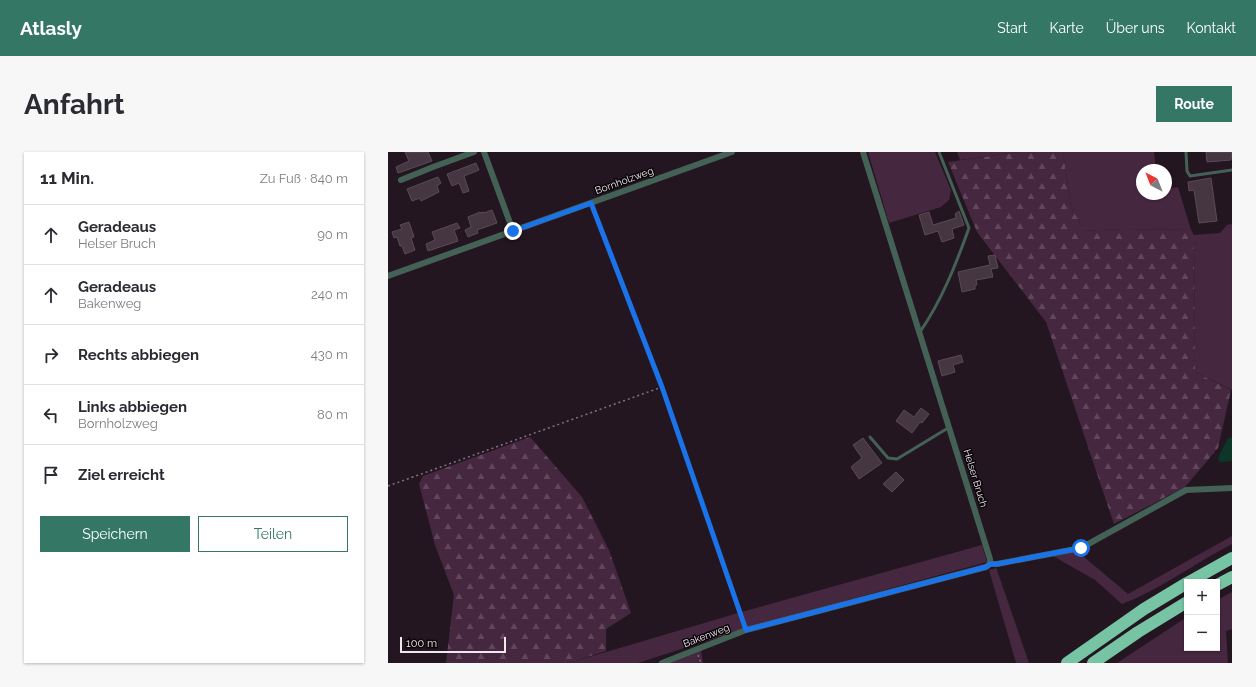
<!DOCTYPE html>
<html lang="de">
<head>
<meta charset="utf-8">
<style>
	:root { --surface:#fff; --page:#f7f7f7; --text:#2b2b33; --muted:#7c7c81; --line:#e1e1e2; --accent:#347765 }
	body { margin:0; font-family:Raleway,sans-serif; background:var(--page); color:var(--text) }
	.controls { position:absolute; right:12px; bottom:12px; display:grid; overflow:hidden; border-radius:0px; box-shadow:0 1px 3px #0004 }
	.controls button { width:36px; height:36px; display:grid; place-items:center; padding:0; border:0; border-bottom:1px solid var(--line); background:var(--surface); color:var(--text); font:20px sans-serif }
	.compass { position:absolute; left:748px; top:12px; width:36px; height:36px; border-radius:50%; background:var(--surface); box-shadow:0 1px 3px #0004; rotate:318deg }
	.scale { position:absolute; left:12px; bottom:10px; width:106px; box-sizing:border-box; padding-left:4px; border:2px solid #f1e7ee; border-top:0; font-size:11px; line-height:14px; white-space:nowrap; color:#f1e7ee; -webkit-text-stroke:3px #090508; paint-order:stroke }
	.stop { position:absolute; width:12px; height:12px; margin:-9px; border:3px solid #1a73e8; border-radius:50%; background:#fff }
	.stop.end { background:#1a73e8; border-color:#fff; box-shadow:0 1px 4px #0008 }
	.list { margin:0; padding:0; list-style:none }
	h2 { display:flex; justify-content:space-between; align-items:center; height:52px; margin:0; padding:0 16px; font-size:17px }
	h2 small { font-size:13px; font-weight:400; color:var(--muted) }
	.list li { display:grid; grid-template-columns:26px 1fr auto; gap:12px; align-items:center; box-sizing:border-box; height:60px; padding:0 16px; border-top:1px solid var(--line) }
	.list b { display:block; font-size:15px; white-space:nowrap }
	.list p { margin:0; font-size:13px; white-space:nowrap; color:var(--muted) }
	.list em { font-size:13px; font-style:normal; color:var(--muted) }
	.actions { display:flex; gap:8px; padding:12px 16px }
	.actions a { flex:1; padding:9px 0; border:1px solid var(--accent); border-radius:0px; text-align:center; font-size:14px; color:var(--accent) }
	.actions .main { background:var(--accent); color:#fff }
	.icon { flex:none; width:22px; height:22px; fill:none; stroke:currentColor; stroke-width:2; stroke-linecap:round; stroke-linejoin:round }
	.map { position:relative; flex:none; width:844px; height:511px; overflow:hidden; border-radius:0px }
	header { display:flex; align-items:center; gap:24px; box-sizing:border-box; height:56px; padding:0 20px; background:var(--accent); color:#fff }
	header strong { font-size:19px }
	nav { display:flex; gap:22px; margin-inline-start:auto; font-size:14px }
	.intro { display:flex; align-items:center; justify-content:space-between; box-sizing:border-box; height:96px; padding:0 24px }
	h1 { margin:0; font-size:28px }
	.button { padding:10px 18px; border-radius:0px; background:var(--accent); color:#fff; font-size:14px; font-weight:700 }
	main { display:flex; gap:24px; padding:0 24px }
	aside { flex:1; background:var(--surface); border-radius:0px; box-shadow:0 1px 3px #0004 }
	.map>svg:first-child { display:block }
	.green { fill:#462740 }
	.forest { fill:url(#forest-firs) }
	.water { fill:#0b3628 }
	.building { fill:#453642; stroke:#5a4a56 }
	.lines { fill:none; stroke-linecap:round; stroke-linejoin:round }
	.path { stroke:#80747d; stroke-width:1.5; stroke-dasharray:2 3; stroke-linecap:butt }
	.lane { stroke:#436154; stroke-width:3 }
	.street { stroke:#436154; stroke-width:6 }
	.highway { stroke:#77c4a4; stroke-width:12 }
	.route { stroke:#1a73e8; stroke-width:5 }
	.labels { text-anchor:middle; stroke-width:3; stroke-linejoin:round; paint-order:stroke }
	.street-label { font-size:10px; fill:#f1e7ee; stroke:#090508 }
</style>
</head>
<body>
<header>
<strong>Atlasly</strong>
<nav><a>Start</a><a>Karte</a><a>Über uns</a><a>Kontakt</a></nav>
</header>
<div class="intro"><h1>Anfahrt</h1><a class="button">Route</a></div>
<main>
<aside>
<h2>11 Min.<small>Zu Fuß · 840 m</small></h2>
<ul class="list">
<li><svg class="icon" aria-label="ahead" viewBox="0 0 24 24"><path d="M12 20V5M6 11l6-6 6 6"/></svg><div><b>Geradeaus</b><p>Helser Bruch</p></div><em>90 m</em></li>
<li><svg class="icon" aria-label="ahead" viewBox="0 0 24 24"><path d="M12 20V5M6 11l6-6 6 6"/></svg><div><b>Geradeaus</b><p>Bakenweg</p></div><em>240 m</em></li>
<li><svg class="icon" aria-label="right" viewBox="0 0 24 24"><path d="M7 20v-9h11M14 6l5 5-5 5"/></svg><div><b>Rechts abbiegen</b></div><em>430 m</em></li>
<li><svg class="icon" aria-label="left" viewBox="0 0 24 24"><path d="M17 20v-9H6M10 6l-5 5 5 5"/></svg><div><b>Links abbiegen</b><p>Bornholzweg</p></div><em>80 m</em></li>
<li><svg class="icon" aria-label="arrive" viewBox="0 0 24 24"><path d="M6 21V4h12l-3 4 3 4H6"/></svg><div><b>Ziel erreicht</b></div></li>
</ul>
<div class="actions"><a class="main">Speichern</a><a>Teilen</a></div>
</aside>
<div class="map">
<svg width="844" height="511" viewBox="0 0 844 511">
	<defs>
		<pattern id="forest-firs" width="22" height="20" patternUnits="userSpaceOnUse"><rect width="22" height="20" fill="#462740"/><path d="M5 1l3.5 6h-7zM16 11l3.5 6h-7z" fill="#61465c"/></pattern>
	</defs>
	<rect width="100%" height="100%" fill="#231621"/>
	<g class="green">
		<path d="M480 0H547L563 38 561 48 553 55 501 71Z"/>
		<path d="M569 0H632L572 8Z"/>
		<path d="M675 0H766L768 18H754V42H778V37L790 35 803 78 734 77 697 79 683 55Z"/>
		<path d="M844 72V238L807 220 806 83 832 81 839 73Z"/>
		<path d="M844 384V392C807 411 773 437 734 452L707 428 665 404 689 399 740 442Z"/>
		<path d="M594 393 599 410 361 475 250 511H181L350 461Z"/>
		<path d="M609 416V418L641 511H628L601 418Z"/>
		<path d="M844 440V477L838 479 840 511H729L799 465V496H829V448Z"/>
		<path d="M313 498 315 511H280Z"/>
	</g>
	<g class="forest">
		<path d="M632 0H675L683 55 697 79 734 77 803 78 806 83 807 220 843 238 830 296 797 335 726 372 658 170 589 80 560 10Z"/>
		<path d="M142 285 194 345 221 398 243 461 218 477V499L181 511H58L66 443 47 393 31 332 35 324Z"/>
	</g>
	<path class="water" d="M844 285V309L833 310 831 309 830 306 840 286Z"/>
	<g class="building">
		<path d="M17 0H40L44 9 10 21 8 15 21 9Z"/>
		<path d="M818 0H844V5H843V8L819 10Z"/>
		<path d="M88 11 91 18 76 24 81 39 75 41 71 31 64 34 59 22Z"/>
		<path d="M50 25 53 31 49 34 51 40 33 49 32 46 24 49 19 37Z"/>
		<path d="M823 26 829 69 811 71 806 38 801 39 800 30Z"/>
		<path d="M104 58 109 71 89 78 90 81 80 85 77 78 83 75 80 65 92 60 93 61 95 60 96 61Z"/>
		<path d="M571 59 576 73 564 77 566 86 554 90 550 79 537 83 531 63 541 60 545 73 568 66 567 62Z"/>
		<path d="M21 70 26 85 23 86 27 98 17 102 14 94H12L9 85 6 86 4 80 14 77 12 73Z"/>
		<path d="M69 71 72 76 66 78 70 89 40 99 38 92 47 88 44 80Z"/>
		<path d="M607 103 610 116 603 117 605 125 588 128 589 133H587V137L574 140 570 120 602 113 600 104Z"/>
		<path d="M573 203 575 210 565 213 567 220 554 224 550 209Z"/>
		<path d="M533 256 541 262 534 271 532 270 524 281 508 269 516 258 526 265Z"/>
		<path d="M475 286 494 311 471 327 463 315 474 306 465 293Z"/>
		<path d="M508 320 516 328 504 340 495 332Z"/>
	</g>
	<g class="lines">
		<g class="path">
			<path d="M205 57 274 235 356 472"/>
			<path d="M0 334 274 235"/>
			<path d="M310 503 313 511"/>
		</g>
		<g class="lane">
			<path d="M798 0 799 19 802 24 844 18"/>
			<path d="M532 180C554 148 568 112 581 76L551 0"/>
			<path d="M482 285 500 306 509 307 560 276"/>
		</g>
		<g class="street">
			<path d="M96 0 125 79"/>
			<path d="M475 0 602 407V412"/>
			<path d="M13 28 45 15 86 0"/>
			<path d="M0 124 344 0"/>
			<path d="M274 511 358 478 598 415 602 412H609L693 396 798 338 844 336"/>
		</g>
		<g class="highway">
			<path d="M801 430 844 406"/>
			<path d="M829 433 844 425"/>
			<path d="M679 511 756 457 799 431"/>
			<path d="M705 511 750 480 799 450"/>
		</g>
	</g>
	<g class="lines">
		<path class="route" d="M125 79 203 51 274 235 358 478 598 415 602 412H609L693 396"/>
	</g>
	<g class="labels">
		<g class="street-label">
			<text transform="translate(236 28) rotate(-20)" y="4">Bornholzweg</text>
			<text transform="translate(588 326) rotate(73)" y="4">Helser Bruch</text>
			<text transform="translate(318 483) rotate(-21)" y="4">Bakenweg</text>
		</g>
	</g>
</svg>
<div class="controls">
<button>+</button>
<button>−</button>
</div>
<svg class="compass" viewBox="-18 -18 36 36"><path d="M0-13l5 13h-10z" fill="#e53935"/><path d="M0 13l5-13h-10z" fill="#7c7c81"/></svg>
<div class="scale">100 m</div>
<div class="stop" style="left:693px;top:396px"></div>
<div class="stop end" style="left:125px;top:79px"></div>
</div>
</main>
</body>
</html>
